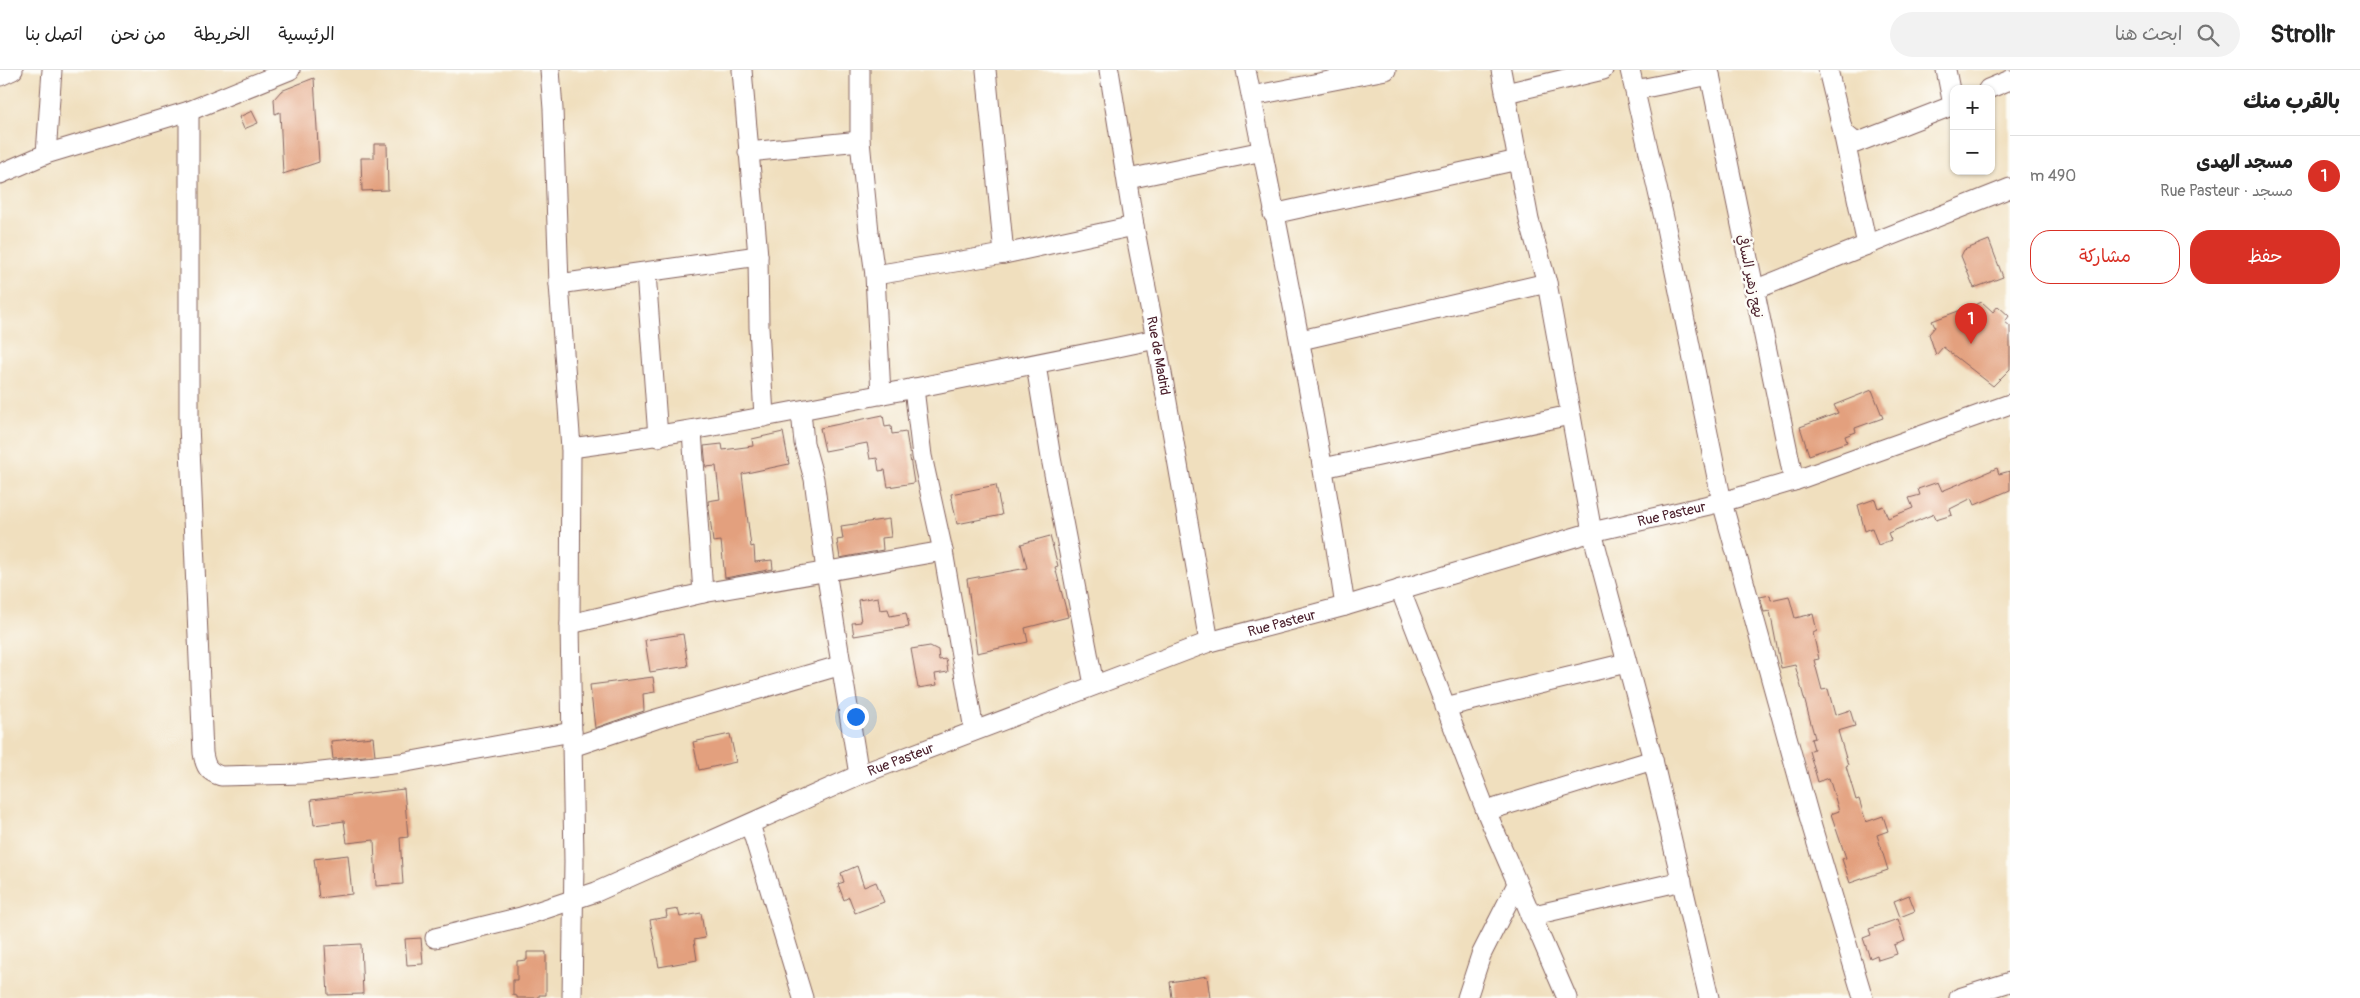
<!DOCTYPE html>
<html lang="ar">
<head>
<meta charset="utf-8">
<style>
	:root { --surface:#fff; --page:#f2f2f2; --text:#222; --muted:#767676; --line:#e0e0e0; --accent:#d93025 }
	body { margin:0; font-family:Pangolin,"Playpen Sans Arabic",sans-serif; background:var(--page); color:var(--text); direction:rtl }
	.controls { position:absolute; right:15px; top:15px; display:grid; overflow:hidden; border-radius:10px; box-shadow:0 1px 4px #0004 }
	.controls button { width:45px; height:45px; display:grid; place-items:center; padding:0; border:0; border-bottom:1px solid var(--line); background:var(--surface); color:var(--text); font:25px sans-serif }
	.you { position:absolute; left:855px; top:646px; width:18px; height:18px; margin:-12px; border:4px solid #fff; border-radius:50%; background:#1a73e8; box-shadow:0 0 0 8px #1a73e833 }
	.badge { display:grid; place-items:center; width:32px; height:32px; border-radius:50%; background:var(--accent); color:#fff; font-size:16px; font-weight:700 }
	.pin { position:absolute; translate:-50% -41px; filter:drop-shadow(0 1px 2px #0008) }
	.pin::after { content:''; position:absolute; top:26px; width:18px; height:15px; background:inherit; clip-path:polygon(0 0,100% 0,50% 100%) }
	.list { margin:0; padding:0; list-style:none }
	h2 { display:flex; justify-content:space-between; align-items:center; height:65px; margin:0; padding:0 20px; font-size:21px }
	h2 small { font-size:16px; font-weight:400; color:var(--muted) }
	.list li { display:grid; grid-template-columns:32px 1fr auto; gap:15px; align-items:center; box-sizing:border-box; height:80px; padding:0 20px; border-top:1px solid var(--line) }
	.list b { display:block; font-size:19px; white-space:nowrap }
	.list p { margin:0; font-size:16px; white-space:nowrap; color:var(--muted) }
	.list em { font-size:16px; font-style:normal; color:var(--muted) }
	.actions { display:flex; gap:10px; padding:15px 20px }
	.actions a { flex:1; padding:11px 0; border:1px solid var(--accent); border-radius:20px; text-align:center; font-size:18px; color:var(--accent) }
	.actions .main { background:var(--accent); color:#fff }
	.icon { flex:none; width:28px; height:28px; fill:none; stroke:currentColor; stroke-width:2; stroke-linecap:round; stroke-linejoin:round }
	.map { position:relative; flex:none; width:2010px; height:928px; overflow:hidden; direction:ltr }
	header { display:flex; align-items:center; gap:30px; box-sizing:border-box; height:70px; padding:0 25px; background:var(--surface); border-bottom:1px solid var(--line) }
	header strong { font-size:24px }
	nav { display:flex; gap:28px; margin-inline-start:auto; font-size:18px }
	.search { width:350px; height:45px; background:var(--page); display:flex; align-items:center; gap:12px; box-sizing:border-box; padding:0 18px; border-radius:28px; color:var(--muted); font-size:19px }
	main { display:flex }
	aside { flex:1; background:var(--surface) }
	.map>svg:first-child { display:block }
	.building { fill:#e3a07e }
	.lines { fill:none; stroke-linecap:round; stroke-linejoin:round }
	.minor-casing { stroke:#84625e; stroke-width:21 }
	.minor { stroke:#fff; stroke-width:19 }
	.labels { text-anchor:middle; stroke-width:5; stroke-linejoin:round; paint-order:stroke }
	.street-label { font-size:14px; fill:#4a1f2b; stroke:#fdfcf7 }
</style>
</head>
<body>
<header>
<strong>Strollr</strong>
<div class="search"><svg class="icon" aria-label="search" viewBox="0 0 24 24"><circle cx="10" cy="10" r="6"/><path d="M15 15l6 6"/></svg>ابحث هنا</div>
<nav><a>الرئيسية</a><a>الخريطة</a><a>من نحن</a><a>اتصل بنا</a></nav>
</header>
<main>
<aside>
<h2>بالقرب منك<small></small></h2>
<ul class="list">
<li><span class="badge">1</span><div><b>مسجد الهدى</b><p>مسجد · Rue Pasteur</p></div><em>490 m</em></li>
</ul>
<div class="actions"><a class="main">حفظ</a><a>مشاركة</a></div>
</aside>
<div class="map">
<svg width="2010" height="928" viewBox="0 0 2010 928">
	<rect width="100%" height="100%" fill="#fdfcf7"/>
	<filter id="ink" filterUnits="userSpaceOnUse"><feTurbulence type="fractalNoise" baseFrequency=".02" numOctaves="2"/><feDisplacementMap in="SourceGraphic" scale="10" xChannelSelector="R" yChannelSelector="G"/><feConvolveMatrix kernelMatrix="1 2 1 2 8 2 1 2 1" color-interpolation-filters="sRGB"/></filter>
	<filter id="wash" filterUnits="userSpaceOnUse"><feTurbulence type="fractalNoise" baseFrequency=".0096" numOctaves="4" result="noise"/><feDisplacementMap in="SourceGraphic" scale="20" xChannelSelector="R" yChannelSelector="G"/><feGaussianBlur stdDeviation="1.12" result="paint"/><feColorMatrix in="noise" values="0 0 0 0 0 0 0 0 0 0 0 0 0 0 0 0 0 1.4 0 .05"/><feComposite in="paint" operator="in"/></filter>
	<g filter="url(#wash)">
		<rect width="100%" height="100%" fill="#f0dfbe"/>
		<g id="blocks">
			<g class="building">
				<path d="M314 8 319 92 283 104 280 42 275 44 274 29 281 21Z"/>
				<path d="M252 41 258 53 244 59 239 47Z"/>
				<path d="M374 74H387L388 120 362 121 361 88H374Z"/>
				<path d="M1989 170 2003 207 1974 218 1961 186 1964 180Z"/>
				<path d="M1982 232 1993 242 1998 236 2009 246 2005 252 2010 256V299L1993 316 1943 277 1936 285 1929 264 1935 257 1932 251Z"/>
				<path d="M1872 320 1883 348 1855 358 1856 362 1845 366 1847 372 1809 385 1800 357 1838 343 1834 335Z"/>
				<path d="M883 345 885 357 891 356 892 364 906 362 914 413 888 417 885 400 879 401 877 388 870 389 867 373 825 381 820 358Z"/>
				<path d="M783 362 789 394 742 404 751 477 754 476 755 492 772 490 773 499 725 508 721 471 713 472 708 431 720 429 716 396 706 397 704 376 722 374 723 380 753 376 752 369Z"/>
				<path d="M1997 398 1999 404 2010 401V420L1975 435 1972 428 1950 439 1952 445 1936 450 1934 444 1888 463 1891 470 1878 475 1872 458 1865 461 1858 435 1875 429 1878 438 1883 436 1888 448 1913 438 1909 428 1920 425 1918 419 1938 412 1942 421Z"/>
				<path d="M996 415 1002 445 957 454 951 424Z"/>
				<path d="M889 449 891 467 882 468 883 480 840 488 837 470 843 469 841 456Z"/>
				<path d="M1050 466 1058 496 1055 497 1068 547 1025 558 1028 572 977 583 967 509 1027 498 1021 474Z"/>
				<path d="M1770 525 1771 530 1789 526 1795 548 1813 544 1817 561 1813 563 1819 589 1814 590 1822 620 1828 619 1835 645 1850 640 1855 656 1838 661 1848 695 1846 696 1856 730 1859 729 1866 752 1883 746 1888 761 1877 765 1888 800 1850 813 1842 789 1846 788 1831 744 1839 741 1829 708 1818 712 1809 681 1814 679 1811 669 1815 668 1795 595 1781 598 1770 541 1764 542 1760 527Z"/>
				<path d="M878 527 880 540 888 539 890 546 906 543 909 557 854 566 852 553 861 552 858 530Z"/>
				<path d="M683 564 688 596 650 602 645 570Z"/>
				<path d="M930 576 938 580 939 590 946 589 948 602 935 604 937 615 918 618 911 579Z"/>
				<path d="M653 607 655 622 643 624 644 641 595 658 590 615Z"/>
				<path d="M730 664 736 692 699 700 693 672Z"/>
				<path d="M373 667 375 685 333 689 331 671Z"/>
				<path d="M404 719 408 767 400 768 403 814 376 816 374 770 347 773 344 751 314 755 311 730Z"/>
				<path d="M348 785 352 824 319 828 314 789Z"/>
				<path d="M857 796 864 817 876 812 884 832 855 843 849 827 844 830 838 814 844 812 841 803Z"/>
				<path d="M1909 825 1915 841 1900 847 1894 831Z"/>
				<path d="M678 839 680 847 701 843 705 868 694 870 697 890 659 897 650 850 667 847 666 841Z"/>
				<path d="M1898 849 1905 871 1894 875 1897 884 1878 890 1877 885 1870 888 1863 868 1871 865 1869 859Z"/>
				<path d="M421 868 423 894 407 895 405 869Z"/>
				<path d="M361 874 363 924 328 925 325 876Z"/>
				<path d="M527 882H546V925H539V928H517V926L513 925V910H517V891L527 890Z"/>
				<path d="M1207 906 1210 928H1172L1170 912Z"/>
			</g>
		</g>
	</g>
	<g filter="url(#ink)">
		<use href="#blocks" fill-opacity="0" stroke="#84625e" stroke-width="1"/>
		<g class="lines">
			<defs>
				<g id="minor">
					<path d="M550 0 553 39 559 214 571 378 570 554 574 791 572 928"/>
					<path d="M742 0 758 186 759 257 764 347"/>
					<path d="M860 0V71L869 162 875 205 881 325"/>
					<path d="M986 0 1004 184"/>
					<path id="s1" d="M1109 0 1134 156 1156 269 1209 572"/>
					<path d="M1246 0C1282 178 1318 356 1345 536"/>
					<path d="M1501 0 1529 150 1547 213 1592 462 1653 690 1709 928"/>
					<path d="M1630 0 1664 148 1722 432 1812 757 1863 928"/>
					<path d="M1709 0 1794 411"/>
					<path d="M1828 0 1843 62 1856 73 1954 35"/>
					<path d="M1946 0 1953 35"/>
					<path d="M0 6 13 0"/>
					<path d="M1988 19 2010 10"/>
					<path d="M1635 20 1710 5"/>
					<path d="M1506 23 1603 0"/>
					<path d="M1252 26 1386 0"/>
					<path d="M189 41V354L203 683C205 696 208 702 221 706L304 704 401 693 572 662"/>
					<path d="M1843 62 1867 175"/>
					<path d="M748 82 860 71"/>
					<path d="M46 84 52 0"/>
					<path d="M0 104 46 84 189 41 290 0"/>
					<path d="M1128 109 1263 81"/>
					<path d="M1273 144 1518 90"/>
					<path d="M646 203 658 367"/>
					<path d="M875 205 1004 184 1134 156"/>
					<path d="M559 214 758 186"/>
					<path d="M1754 220 2010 118"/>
					<path d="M1301 270 1547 213"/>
					<path d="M1036 295 1051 388 1094 615"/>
					<path d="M914 318 922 386 943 481 974 660"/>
					<path d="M801 341 804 373 814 409 826 501 859 705"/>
					<path d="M692 361 703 523"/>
					<path d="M571 378C687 363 800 340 915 318 996 302 1076 286 1156 269"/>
					<path d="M1323 398 1570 345"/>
					<path d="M1400 519 1486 741 1567 928"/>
					<path d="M570 554 703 523 943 481"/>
					<path d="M1445 637 1626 593"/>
					<path d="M572 677 656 649 842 595"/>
					<path d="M1486 741 1653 690"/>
					<path d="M750 754 803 928"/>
					<path d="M1530 846 1682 811"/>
					<path id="s2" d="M435 868 521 847 596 822 859 705 1209 572 1345 536 1592 462 1722 432 1794 411 2010 334"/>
					<path d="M1467 928 1481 885 1517 814"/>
					<path d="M1959 928 2010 912"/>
				</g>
			</defs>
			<use href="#minor" class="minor-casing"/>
			<use href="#minor" class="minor"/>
		</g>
	</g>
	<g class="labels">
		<g class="street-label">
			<text transform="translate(1751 206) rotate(78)" y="5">نهج زهير السافي</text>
			<text dy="5" stroke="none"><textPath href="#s1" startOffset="290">Rue de Madrid</textPath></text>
			<text dy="5" stroke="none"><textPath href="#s2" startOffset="1310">Rue Pasteur</textPath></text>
			<text dy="5" stroke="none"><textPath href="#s2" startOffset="905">Rue Pasteur</textPath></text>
			<text dy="5" stroke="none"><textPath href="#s2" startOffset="500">Rue Pasteur</textPath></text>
		</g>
	</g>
</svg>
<div class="controls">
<button>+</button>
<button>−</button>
</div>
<div class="you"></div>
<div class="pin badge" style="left:1971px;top:274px">1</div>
</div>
</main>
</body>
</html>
